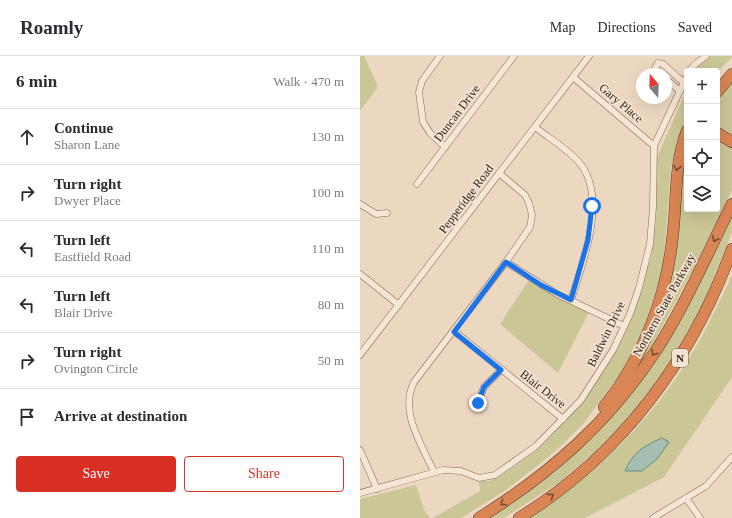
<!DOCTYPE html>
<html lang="en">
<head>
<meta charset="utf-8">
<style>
	:root { --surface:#fff; --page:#f2f2f3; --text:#2b2b33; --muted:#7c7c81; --line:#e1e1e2; --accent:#d93025 }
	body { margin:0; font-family:"Times New Roman",serif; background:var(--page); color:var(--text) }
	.controls { position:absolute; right:12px; top:12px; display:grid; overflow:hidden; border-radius:4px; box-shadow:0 4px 16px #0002 }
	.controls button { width:36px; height:36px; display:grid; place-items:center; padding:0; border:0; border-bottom:1px solid var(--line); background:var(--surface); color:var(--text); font:20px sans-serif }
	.compass { position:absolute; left:276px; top:12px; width:36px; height:36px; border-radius:50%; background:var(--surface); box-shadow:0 4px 16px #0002; rotate:341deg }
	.stop { position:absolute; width:12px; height:12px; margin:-9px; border:3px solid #1a73e8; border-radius:50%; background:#fff }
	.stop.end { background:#1a73e8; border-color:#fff; box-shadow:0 1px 4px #0008 }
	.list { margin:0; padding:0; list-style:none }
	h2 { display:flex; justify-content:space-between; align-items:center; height:52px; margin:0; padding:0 16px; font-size:17px }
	h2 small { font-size:13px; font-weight:400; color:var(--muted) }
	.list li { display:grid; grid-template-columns:26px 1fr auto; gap:12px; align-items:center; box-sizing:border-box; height:56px; padding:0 16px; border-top:1px solid var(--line) }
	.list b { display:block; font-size:15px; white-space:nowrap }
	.list p { margin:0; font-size:13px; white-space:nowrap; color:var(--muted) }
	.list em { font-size:13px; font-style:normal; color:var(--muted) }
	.actions { display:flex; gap:8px; padding:12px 16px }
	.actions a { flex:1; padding:9px 0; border:1px solid var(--accent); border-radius:4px; text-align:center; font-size:14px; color:var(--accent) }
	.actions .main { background:var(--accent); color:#fff }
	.icon { flex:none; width:22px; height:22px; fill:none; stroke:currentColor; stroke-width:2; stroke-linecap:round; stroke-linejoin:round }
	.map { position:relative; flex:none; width:372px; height:462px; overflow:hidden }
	header { display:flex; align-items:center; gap:24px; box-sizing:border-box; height:56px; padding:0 20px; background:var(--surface); border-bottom:1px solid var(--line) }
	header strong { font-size:19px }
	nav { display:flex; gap:22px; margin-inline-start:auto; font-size:14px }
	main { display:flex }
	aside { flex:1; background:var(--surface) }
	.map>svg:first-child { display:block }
	.green { fill:#cac696 }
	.water { fill:#a4bfb2; stroke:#6b8c7e }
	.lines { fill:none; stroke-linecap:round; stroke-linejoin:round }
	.street-casing { stroke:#856859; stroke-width:7 }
	.highway-casing { stroke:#53382e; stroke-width:12 }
	.street { stroke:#f7e6d4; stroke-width:6 }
	.highway { stroke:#da8554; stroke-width:11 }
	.oneway { stroke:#774b33 }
	.route { stroke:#1a73e8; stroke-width:5 }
	.labels { text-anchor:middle; stroke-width:3.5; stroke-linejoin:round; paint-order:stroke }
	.shield { fill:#f4e3d1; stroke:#6e5d53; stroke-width:1 }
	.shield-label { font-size:11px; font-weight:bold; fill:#35241d }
	.street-label { font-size:12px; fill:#35241d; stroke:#f4e3d1 }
</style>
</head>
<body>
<header>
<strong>Roamly</strong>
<nav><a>Map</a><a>Directions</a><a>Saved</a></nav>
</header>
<main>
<aside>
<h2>6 min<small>Walk · 470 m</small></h2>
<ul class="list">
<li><svg class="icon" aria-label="ahead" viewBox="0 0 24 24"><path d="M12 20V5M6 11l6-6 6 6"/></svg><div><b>Continue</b><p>Sharon Lane</p></div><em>130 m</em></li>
<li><svg class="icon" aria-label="right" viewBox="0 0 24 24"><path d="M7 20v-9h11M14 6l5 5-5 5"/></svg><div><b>Turn right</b><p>Dwyer Place</p></div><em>100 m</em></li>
<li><svg class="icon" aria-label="left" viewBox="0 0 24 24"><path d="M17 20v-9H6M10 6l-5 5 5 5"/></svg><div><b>Turn left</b><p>Eastfield Road</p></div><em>110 m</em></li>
<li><svg class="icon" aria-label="left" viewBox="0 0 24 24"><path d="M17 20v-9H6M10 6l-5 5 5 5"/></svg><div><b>Turn left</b><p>Blair Drive</p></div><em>80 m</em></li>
<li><svg class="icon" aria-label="right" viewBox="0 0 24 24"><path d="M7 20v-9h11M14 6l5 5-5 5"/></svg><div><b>Turn right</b><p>Ovington Circle</p></div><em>50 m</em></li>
<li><svg class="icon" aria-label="arrive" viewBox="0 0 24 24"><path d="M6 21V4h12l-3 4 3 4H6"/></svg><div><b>Arrive at destination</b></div></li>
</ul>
<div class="actions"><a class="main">Save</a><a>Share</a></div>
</aside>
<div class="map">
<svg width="372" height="462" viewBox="0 0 372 462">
	<rect width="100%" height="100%" fill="#ecd7c1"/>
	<g class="green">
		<path d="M0 0H4L17 28V32L0 55Z"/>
		<path d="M349 0H372V1L357 17V15H335L342 5Z"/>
		<path d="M372 23V81L362 77 357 70V41Z"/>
		<path d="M327 33V63L317 85 311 112 303 212 285 271 264 313 223 368 202 389 177 410 146 434 101 462H73L120 435 119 425H129L142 419 184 388 227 340 249 306 266 274 291 201 296 165 297 101Z"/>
		<path d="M357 80 372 88V134L335 210 291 291 276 312 289 283 327 85V153H357Z"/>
		<path d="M372 158V176L343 248 310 307 274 355 244 388 201 425 144 462H130L195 416 236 377 266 343Z"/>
		<path d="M372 218V321L304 421 225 462H171C250 409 311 344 353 259 359 246 367 232 372 218Z"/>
		<path d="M169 224 196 241 229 256 198 317 140 268Z"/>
		<path d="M56 429 64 454 70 462H0V443Z"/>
	</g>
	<path class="water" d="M302 382 309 386 297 403 282 415H265C272 397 285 389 302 382Z"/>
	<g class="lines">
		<defs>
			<g id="street">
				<path d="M80 0 62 25 59 36 63 66 70 77 85 91"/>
				<path d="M329 15 334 9 346 0"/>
				<path d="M300 18 295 12 298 7 303 8 324 27"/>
				<path d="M213 21 294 90"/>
				<path d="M306 23 320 35"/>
				<path d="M175 71C189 82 206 92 218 105 249 139 223 207 211 244"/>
				<path d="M57 128 154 0"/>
				<path d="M0 148 16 158 27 157"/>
				<path d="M146 206 197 238 264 270"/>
				<path d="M0 218 39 249"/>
				<path d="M94 275 203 363"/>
				<path d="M0 299 229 0"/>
				<path d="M118 347 124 331 141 314"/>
				<path d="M0 394 17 433"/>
				<path d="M74 416C62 389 39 356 54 326L146 206 170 171 172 159 169 147 165 139 139 117"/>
				<path d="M0 437 83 414 101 415 119 422 135 419 176 390 221 344 253 294 270 258 279 232 290 188 293 151 294 90 327 20"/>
				<path d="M326 442 340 462"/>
				<path d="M293 462 346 430 372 401"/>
			</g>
			<g id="highway">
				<path d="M357 36 372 18"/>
				<path d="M357 77 372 86"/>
				<path d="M244 351C284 301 307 240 313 177 317 142 314 109 327 75"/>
				<path d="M119 462C191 417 248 367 295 296 325 250 347 198 372 148"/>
				<path d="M159 462C260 400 332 304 372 193"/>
			</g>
		</defs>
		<use href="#street" class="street-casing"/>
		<use href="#highway" class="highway-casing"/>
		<use href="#street" class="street"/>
		<use href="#highway" class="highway"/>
	</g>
	<defs><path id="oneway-chevron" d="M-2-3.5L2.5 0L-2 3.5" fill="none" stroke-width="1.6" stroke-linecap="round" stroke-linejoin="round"/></defs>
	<g class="oneway">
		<use href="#oneway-chevron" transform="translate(317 112) rotate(99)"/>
		<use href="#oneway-chevron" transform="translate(355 183) rotate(116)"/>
		<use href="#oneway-chevron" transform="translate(294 297) rotate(123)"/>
		<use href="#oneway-chevron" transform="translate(191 440) rotate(-36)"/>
		<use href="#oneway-chevron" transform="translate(143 447) rotate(146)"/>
	</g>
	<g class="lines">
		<path class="route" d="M118 347 124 331 141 314 94 276 146 206 181 229 211 244 228 184 232 150"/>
	</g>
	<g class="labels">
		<rect class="shield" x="312" y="293" width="16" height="18" rx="3"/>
		<g class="shield-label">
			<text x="320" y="306">N</text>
		</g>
		<g class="street-label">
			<text transform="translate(261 47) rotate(40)" y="4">Gary Place</text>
			<text transform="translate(97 57) rotate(-53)" y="4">Duncan Drive</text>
			<text transform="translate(106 143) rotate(-53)" y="4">Pepperidge Road</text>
			<text transform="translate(304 249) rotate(-61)" y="4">Northern State Parkway</text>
			<text transform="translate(246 278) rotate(-64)" y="4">Baldwin Drive</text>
			<text transform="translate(183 333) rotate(38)" y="4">Blair Drive</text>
		</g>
	</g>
</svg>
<div class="controls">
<button>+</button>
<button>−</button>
<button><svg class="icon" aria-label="locate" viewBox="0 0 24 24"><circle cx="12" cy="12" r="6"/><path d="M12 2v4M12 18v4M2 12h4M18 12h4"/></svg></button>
<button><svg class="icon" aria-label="layers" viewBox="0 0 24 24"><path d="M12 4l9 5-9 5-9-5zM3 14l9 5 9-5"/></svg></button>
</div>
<svg class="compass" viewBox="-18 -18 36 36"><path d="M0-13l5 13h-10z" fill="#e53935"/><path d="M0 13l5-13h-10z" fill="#7c7c81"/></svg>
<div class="stop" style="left:232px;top:150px"></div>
<div class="stop end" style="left:118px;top:347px"></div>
</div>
</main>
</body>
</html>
